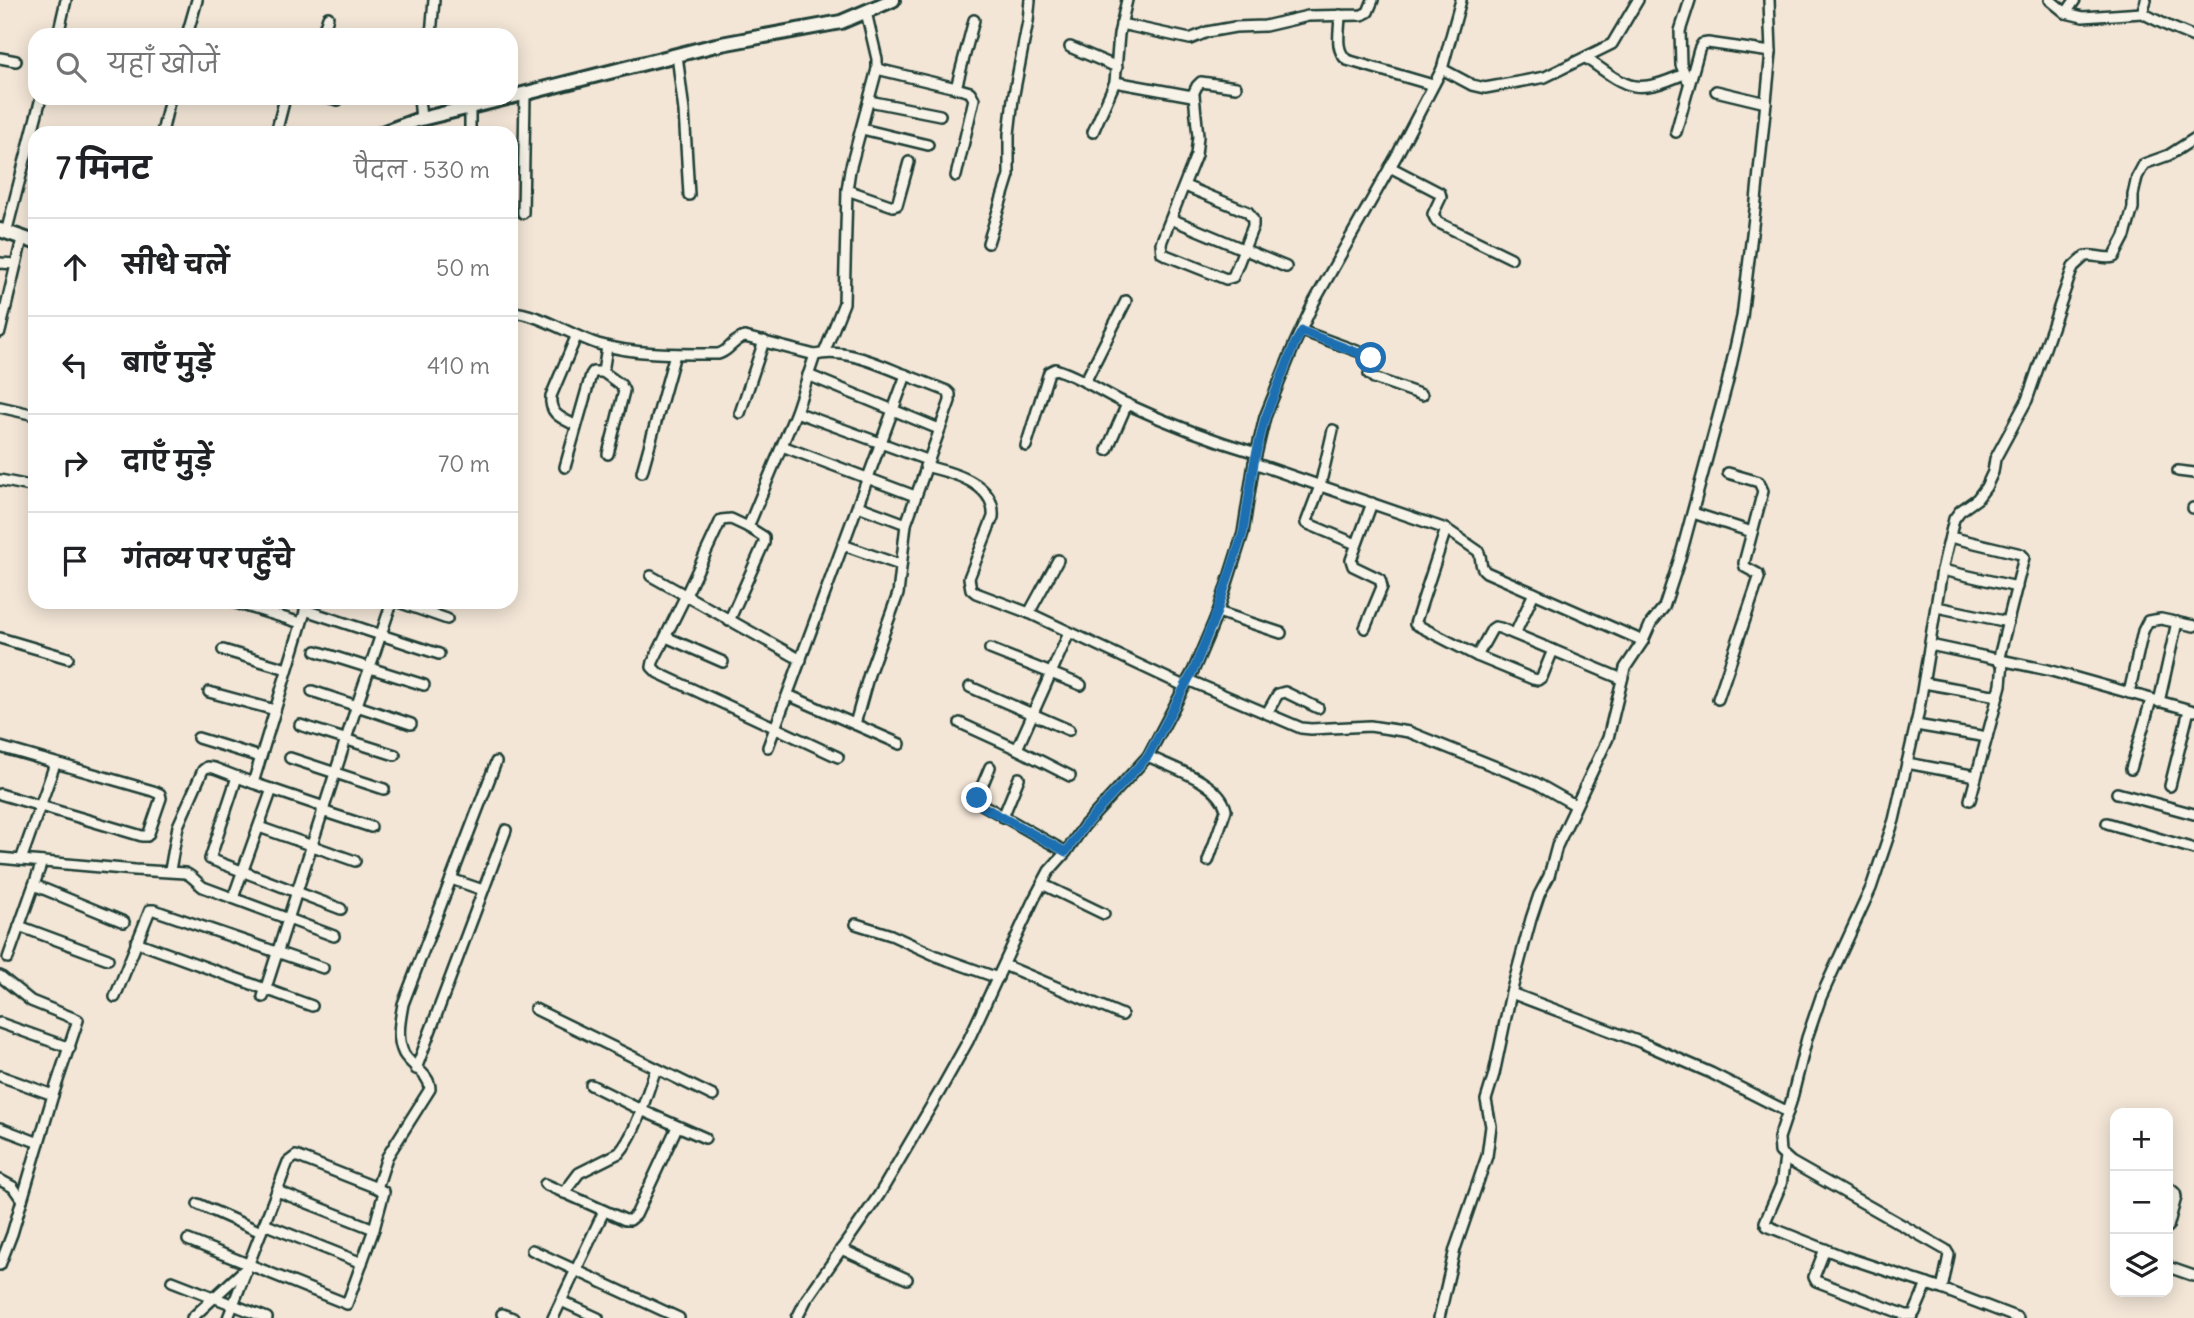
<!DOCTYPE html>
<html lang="hi">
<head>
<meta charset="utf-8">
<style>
	:root { --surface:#fff; --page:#f2f2f2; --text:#202124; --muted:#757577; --line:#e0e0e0 }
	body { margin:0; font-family:Delius,"Playpen Sans Deva",sans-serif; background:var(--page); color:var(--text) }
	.controls { position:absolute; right:21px; bottom:21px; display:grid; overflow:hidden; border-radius:14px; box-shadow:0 4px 18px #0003 }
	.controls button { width:63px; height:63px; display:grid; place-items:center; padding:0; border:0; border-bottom:2px solid var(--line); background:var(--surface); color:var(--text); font:35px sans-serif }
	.stop { position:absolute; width:21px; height:21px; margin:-16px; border:5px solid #1f6fb2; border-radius:50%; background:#fff }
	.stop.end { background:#1f6fb2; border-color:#fff; box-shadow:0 2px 7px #0008 }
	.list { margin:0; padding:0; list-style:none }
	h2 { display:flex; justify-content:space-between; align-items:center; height:91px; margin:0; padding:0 28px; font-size:30px }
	h2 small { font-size:23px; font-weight:400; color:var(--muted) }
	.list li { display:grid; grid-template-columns:46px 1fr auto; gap:21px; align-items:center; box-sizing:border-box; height:98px; padding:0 28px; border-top:2px solid var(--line) }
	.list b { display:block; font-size:26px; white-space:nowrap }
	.list em { font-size:23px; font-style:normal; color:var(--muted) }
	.icon { flex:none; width:38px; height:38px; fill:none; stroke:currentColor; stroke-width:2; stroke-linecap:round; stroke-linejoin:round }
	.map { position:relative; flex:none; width:2194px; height:1318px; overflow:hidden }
	.search { position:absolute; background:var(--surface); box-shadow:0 4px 18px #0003; left:28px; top:28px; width:490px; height:77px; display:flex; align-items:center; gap:18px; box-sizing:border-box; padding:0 24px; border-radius:21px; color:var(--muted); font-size:26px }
	.panel { position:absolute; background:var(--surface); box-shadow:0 4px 18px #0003; left:28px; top:126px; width:490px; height:483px; border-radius:21px }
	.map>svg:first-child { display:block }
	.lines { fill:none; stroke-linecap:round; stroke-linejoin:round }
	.street-casing { stroke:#1f3d34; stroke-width:14 }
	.secondary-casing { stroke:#1f3d34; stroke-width:18 }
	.street { stroke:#f7f3e8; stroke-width:9 }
	.secondary { stroke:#f7f3e8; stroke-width:12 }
	.route { stroke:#1f6fb2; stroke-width:9 }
</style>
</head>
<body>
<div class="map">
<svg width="2194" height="1318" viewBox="0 0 2194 1318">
	<rect width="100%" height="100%" fill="#f3e6d7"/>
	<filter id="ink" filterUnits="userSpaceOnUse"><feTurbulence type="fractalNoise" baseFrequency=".0143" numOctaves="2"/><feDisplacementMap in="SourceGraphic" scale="14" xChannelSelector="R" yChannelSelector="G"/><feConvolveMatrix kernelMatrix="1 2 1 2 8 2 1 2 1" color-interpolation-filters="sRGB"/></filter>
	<g filter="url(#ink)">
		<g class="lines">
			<defs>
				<g id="street">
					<path d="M2050 0 2066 13"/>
					<path d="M2075 0 2066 13 2083 17 2142 13"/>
					<path d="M2146 0 2142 13 2170 27 2194 37"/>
					<path d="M1340 15C1340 30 1334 50 1347 60L1433 85"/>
					<path d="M1121 24 1190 39 1207 32 1235 27 1265 26 1308 16 1362 15 1368 12 1373 0"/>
					<path d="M58 35 66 0"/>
					<path d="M187 35 197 0"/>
					<path d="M322 35 328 17"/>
					<path d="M431 35 434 0"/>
					<path d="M1070 47 1117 67"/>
					<path d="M677 55 684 111 689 195"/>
					<path d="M0 58 16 61"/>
					<path d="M1586 58C1628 88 1634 96 1684 74"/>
					<path d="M877 69 956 88 974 20"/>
					<path d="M1442 69 1472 85 1485 88 1545 77 1612 44 1638 0"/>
					<path d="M1687 79 1681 65 1680 31 1690 0"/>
					<path d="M1115 82 1192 96 1197 86 1201 82 1236 87"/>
					<path d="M1716 91 1766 103"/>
					<path d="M330 98 338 100"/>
					<path d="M419 98 421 119"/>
					<path d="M869 101 940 115"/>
					<path d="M470 107V133"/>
					<path d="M862 129 928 145"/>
					<path d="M1093 132 1115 82 1119 34 1127 0"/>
					<path d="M1676 132 1699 50 1702 44 1708 43 1771 52"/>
					<path d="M162 133 170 98"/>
					<path d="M276 133 285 98"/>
					<path d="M1390 167 1440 193 1441 197 1433 214 1437 222 1511 258"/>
					<path d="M956 176 974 99 970 92 956 88"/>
					<path d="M1185 186 1248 212 1253 220V226L1233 277 1226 279 1168 256 1162 253 1161 243 1196 155 1198 136 1194 95"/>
					<path d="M847 190 893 206 897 205 909 162"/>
					<path d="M523 213 525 94"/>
					<path d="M1171 219 1286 267"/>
					<path d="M6 233 41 98"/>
					<path d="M988 243 1009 175V134L1013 99 1028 21 1030 0"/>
					<path d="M0 263 16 264"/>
					<path d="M511 312C538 313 570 335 598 344 636 355 678 354 718 354 729 352 733 339 745 337L815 355C846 348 877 364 906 375L768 747"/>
					<path d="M1302 331 1368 355 1372 361 1369 374 1374 378 1422 395"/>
					<path d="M0 332 22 239"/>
					<path d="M607 347 603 372 621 385 624 391 608 454"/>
					<path d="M824 353 844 303 847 190 850 170 877 69V59L866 12"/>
					<path d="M815 355 796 412 748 527 731 519 721 520 686 595 653 662 652 667 658 673 838 757"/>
					<path d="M808 375 939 429"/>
					<path d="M1085 382 1126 301"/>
					<path d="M0 407 35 415"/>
					<path d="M796 412 927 460"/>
					<path d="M740 413 764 341"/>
					<path d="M575 425C561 418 549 414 551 396L576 337"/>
					<path d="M1333 430 1320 486 1306 523 1356 544"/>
					<path d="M782 446 915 496"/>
					<path d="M1026 446 1049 372 1055 369C1082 377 1104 394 1129 405 1170 424 1212 440 1256 453"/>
					<path d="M1107 450 1127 404"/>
					<path d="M1254 463 1446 529 1478 551C1483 558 1478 566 1486 572L1643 641"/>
					<path d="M925 466C951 472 996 483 993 517L969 578 971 589 976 593 1029 613 1184 686"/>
					<path d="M565 467 591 375 593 372H603"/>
					<path d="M2178 471 2194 473"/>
					<path d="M642 472 675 354"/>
					<path d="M0 480 35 487"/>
					<path d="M858 506 906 524"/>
					<path d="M2193 508H2194"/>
					<path d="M1693 513 1752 532"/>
					<path d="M1446 529 1415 624 1477 656 1533 679 1538 680 1542 677 1553 650"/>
					<path d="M1950 537 2021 554 2024 557 1998 661"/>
					<path d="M843 545 900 565"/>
					<path d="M1942 570 2017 587"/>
					<path d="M651 576 801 660"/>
					<path d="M308 602 253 783 324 807"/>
					<path d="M398 602 447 619"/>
					<path d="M236 603 301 623"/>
					<path d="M1937 607 2008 622"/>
					<path d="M305 610 439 654"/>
					<path d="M1218 612 1281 633"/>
					<path d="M1029 613 1058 560"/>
					<path d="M729 621 764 543V537L748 527"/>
					<path d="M1365 628 1382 587 1380 579 1353 566 1351 560 1372 503"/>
					<path d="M1515 634 1534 593"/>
					<path d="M666 637 723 662"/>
					<path d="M0 638 68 658"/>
					<path d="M1930 645 2048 670 2194 711"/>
					<path d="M990 649 1081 685"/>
					<path d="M223 650 287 669"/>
					<path d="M316 651 424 685"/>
					<path d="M1477 656 1492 629 1495 627 1500 628 1622 679"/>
					<path d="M1188 680 1301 728 1311 729 1370 726 1409 732 1536 783 1575 805"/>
					<path d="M1924 683 1998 696"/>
					<path d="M970 687 1069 730"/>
					<path d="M312 691 411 724"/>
					<path d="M209 692 275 710"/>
					<path d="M2129 693 2143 631 2148 621 2161 619 2194 626"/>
					<path d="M788 695 900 744"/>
					<path d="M1718 699 1759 578 1758 574 1745 567 1744 563 1763 491 1759 482 1728 473"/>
					<path d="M2159 702 2177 622"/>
					<path d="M1267 713 1278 694 1285 692 1318 708"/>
					<path d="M960 723 1017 749 1070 776"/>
					<path d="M855 724 869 674 898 594 906 524 950 401V394L947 391 906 375"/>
					<path d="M300 725 395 755"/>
					<path d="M1916 725 1987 737"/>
					<path d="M198 738 260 757"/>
					<path d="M0 747 153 791 160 794 161 798 149 833 147 836H142L0 794"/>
					<path d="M1017 749 1069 633"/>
					<path d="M1148 756C1172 768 1220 782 1226 810L1208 861"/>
					<path d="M290 758 384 789"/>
					<path d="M1907 763 1976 776"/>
					<path d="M990 767 977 798 978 802 1066 852"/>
					<path d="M2131 769 2151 700"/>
					<path d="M237 777 210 859 341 909"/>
					<path d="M2170 786 2189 710"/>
					<path d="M2117 793 2194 814"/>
					<path d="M1970 800 2001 685 2003 662"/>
					<path d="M322 811 371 827"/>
					<path d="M1003 817 1019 778"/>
					<path d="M2107 823 2194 849"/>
					<path d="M259 827 355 861"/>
					<path d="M0 858 21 860 55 764"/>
					<path d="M21 860 135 870 185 873C193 876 196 882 203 887L334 936"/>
					<path d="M170 870 178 826 203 770 207 767 214 768 253 783"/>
					<path d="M451 879 483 890"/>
					<path d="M1042 884 1104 914"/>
					<path d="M34 885 124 922"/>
					<path d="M233 898 272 789"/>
					<path d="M856 924 891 935 939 957 998 978"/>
					<path d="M19 926 108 959"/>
					<path d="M136 942 312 1006"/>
					<path d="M8 958 42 862"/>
					<path d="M1004 965 1122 1015"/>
					<path d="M0 976 31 1001 78 1020 53 1095"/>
					<path d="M1511 993 1640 1042 1711 1073 1788 1112"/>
					<path d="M115 997 150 910H154L323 968"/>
					<path d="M263 997 357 705 392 602"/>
					<path d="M535 1009 713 1096"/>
					<path d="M0 1023 70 1048"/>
					<path d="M416 1069 506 830"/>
					<path d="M0 1076 53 1095 12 1234 0 1265"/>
					<path d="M591 1085 641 1110 705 1138"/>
					<path d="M0 1128 39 1143"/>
					<path d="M1785 1158 1781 1185 1765 1222 1767 1226 1842 1256 1942 1289"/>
					<path d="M0 1180 13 1187 22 1200"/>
					<path d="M545 1184 625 1220H630L636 1215 677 1127"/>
					<path d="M2168 1187 2175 1193 2176 1197 2168 1227"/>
					<path d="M277 1191 374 1229"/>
					<path d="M564 1193 579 1173 619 1153C637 1133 646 1094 656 1069"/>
					<path d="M198 1204 261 1232"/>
					<path d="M264 1224 362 1263"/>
					<path d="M188 1240 347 1304 374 1229 384 1192 377 1188 387 1157 430 1089C430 1074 411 1066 404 1054 396 1038 400 1021 403 1004L496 762"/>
					<path d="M841 1249 907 1279"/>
					<path d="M1825 1249 1814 1277 1816 1281 1906 1315H1913L1915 1312 1927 1284"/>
					<path d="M532 1250 679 1318"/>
					<path d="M2168 1267 2194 1276"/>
					<path d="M172 1281 267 1318"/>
					<path d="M561 1301 598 1318"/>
					<path d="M502 1314 513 1318"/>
					<path d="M192 1318 244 1270"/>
					<path d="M228 1318 288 1162 296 1156 377 1188"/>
					<path d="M553 1318 604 1211"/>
					<path d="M797 1318 806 1300 879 1195 940 1091 968 1041 1034 899 1049 871 1066 852 1084 826 1148 756 1194 669 1218 612 1243 533 1254 463 1265 417 1295 343 1314 302 1397 155 1442 69 1461 0"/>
					<path d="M1439 1318 1455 1249 1487 1156 1491 1126 1486 1100 1494 1074 1511 993 1531 919 1539 895 1549 876 1557 846 1608 738 1625 668 1643 641 1651 623 1664 607 1680 558 1727 384 1742 317 1756 201 1771 52 1769 0"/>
					<path d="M2018 1318 1942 1289 1949 1255 1946 1250 1791 1162 1780 1152 1779 1138 1791 1102 1807 1038 1821 997 1871 888 1894 820 1918 715 1942 570 1954 519 1960 511 1977 499 1986 487 1993 472 1995 459 2027 400 2073 267 2085 256C2095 254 2104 260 2114 257L2125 236 2133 208V195L2137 177 2144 164 2169 155 2194 139"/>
				</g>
				<g id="secondary">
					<path d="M511 97 716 45 841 22 893 0"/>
					<path d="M382 133 417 120 507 98"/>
					<path d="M0 230 35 242"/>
				</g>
			</defs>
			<use href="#street" class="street-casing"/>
			<use href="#secondary" class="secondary-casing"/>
			<use href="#street" class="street"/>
			<use href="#secondary" class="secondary"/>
		</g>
	</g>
	<g class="lines" filter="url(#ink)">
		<path class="route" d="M977 798 978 802 982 806 1066 852 1084 826 1148 756 1194 669 1217 612 1243 533 1254 463 1265 418 1295 343 1302 331 1371 358"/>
	</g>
</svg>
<div class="controls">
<button>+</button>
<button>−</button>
<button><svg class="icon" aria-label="layers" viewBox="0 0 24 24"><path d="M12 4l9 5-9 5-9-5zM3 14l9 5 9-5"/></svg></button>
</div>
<div class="stop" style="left:1371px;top:358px"></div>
<div class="stop end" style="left:977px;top:798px"></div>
<div class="search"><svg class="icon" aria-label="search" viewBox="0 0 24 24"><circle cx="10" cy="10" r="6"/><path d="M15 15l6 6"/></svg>यहाँ खोजें</div>
<section class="panel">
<h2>7 मिनट<small>पैदल · 530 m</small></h2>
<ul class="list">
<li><svg class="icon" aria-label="ahead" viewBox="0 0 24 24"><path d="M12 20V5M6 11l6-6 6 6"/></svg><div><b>सीधे चलें</b></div><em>50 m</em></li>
<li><svg class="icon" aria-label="left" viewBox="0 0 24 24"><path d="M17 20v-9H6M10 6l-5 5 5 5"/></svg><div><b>बाएँ मुड़ें</b></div><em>410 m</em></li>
<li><svg class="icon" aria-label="right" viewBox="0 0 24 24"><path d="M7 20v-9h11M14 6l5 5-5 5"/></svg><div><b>दाएँ मुड़ें</b></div><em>70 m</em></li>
<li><svg class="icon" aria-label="arrive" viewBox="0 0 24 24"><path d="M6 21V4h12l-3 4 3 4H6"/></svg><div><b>गंतव्य पर पहुँचे</b></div></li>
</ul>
</section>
</div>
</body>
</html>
